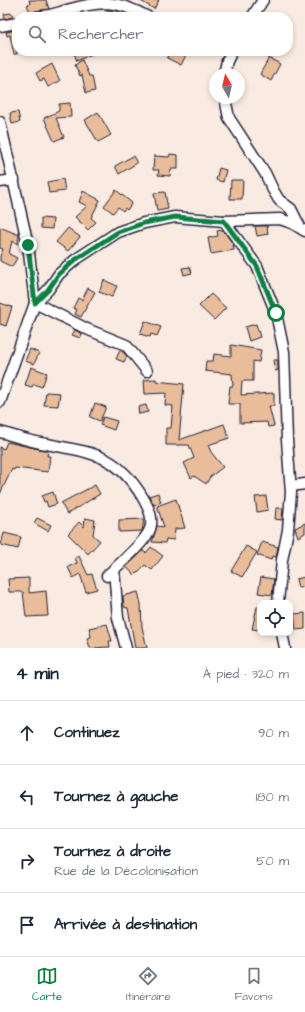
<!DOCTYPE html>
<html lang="fr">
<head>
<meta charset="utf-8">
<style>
	:root { --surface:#fff; --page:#f6f6f7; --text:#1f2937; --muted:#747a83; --line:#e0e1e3; --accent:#0b8043 }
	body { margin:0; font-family:"Architects Daughter",sans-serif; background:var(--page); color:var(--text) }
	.controls { position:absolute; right:12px; bottom:12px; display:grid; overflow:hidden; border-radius:8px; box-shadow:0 2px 6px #0003 }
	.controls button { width:36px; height:36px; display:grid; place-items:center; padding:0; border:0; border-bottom:1px solid var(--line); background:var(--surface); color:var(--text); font:20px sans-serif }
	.compass { position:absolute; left:209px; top:68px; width:36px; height:36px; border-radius:50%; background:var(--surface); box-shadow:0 2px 6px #0003; rotate:352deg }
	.stop { position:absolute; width:12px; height:12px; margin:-9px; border:3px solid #0b8043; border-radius:50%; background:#fff }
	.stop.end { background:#0b8043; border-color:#fff; box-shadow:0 1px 4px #0008 }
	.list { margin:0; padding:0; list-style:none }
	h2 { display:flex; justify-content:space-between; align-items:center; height:52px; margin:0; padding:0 16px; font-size:17px }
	h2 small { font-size:13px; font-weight:400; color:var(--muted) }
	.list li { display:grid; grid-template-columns:26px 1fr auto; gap:12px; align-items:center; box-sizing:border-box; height:64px; padding:0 16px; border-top:1px solid var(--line) }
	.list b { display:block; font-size:15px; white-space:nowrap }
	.list p { margin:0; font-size:13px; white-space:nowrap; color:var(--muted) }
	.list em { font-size:13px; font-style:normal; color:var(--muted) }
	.icon { flex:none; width:22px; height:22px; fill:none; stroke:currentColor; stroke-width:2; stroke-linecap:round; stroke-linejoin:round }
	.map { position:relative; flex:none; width:305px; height:648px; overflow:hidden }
	.search { position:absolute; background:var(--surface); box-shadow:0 2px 6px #0003; left:12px; right:12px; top:12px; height:44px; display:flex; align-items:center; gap:10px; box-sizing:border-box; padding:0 14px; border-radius:16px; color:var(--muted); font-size:15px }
	.sheet { height:308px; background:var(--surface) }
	nav { display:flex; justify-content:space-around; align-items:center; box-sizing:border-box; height:56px; border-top:1px solid var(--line); background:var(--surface); font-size:11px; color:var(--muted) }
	nav a { display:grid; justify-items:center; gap:2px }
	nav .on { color:var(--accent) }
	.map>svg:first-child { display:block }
	.building { fill:#eabd9a; stroke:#22223b }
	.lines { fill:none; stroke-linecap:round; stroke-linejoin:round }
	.minor-casing { stroke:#22223b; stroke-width:13 }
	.minor { stroke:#fff; stroke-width:10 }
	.route { stroke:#0b8043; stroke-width:5 }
</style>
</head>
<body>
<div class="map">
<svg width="305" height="648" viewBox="0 0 305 648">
	<rect width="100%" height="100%" fill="#f9ebe1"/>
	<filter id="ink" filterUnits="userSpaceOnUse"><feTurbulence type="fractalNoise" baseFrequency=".025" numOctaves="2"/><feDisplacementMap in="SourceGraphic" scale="8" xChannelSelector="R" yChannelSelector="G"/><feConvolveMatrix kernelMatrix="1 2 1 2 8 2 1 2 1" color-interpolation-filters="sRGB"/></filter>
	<g filter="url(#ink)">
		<g class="building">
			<path d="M29 0H46L49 9 36 11 31 14 27 5 30 4Z"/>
			<path d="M139 0H159L154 9Z"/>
			<path d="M107 10 118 11V17H106Z"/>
			<path d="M12 13 13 17 5 19 4 14Z"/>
			<path d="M17 30V54H14L10 35 7 36 6 32Z"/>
			<path d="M73 51H98L77 61Z"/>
			<path d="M171 51H188L181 65 167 58Z"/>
			<path d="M269 58 280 64 271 81 260 74Z"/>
			<path d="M82 60 89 76H92L95 91 86 93 82 75 80 76 75 65Z"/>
			<path d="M52 64 60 81 48 87 44 79 40 81 36 73Z"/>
			<path d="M70 103 71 117 56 118 64 137 54 141 44 118 59 111V104Z"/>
			<path d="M18 112 20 122 12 124 10 113Z"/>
			<path d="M98 112 111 135 98 142 85 120Z"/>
			<path d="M170 154 178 155V169H171L170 176 158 175 159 170H153L154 156 169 157Z"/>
			<path d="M133 156 137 163 119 174 115 166Z"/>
			<path d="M219 168 226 170 223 182 216 180Z"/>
			<path d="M63 179 65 191 49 193 47 182Z"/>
			<path d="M231 180H243L242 199H230Z"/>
			<path d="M116 190 132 203 127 210 125 208 123 211 118 207 113 213 104 206Z"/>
			<path d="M83 191 100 200 91 218 96 222 88 230 75 217 87 206 79 202Z"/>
			<path d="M165 192 168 209 157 211 154 193Z"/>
			<path d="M41 218 53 219 52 229 41 228Z"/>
			<path d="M255 226H267L268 234 257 236Z"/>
			<path d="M0 227 19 235 18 244 12 241 9 254 17 258 12 267 0 261V256L3 249 0 248Z"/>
			<path d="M68 228 80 237 68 251 56 242Z"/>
			<path d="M223 230 233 244 234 250 211 254 208 238 218 236 217 231Z"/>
			<path d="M190 267 192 273 184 275 182 268Z"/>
			<path d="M104 280 117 286 112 297 99 292Z"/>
			<path d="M88 288 95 292 81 317 75 314 77 310 73 308 78 298 82 300Z"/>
			<path d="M211 294 226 308 214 320 199 306Z"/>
			<path d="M0 303 12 307 6 326 0 324Z"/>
			<path d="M145 321 161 327 157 336 151 334 150 337 140 334Z"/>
			<path d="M256 324 260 337 249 341 245 327Z"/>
			<path d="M75 330 82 334 80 338 72 335Z"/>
			<path d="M231 345 261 350 259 362 253 361V381H242L241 395 274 393V406H269L274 426 268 427 267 422 240 423V404H228L230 386H233L232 374 205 371 206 361H213L214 354 231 356Z"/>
			<path d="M30 349 39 353 34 364 25 361Z"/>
			<path d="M120 350 127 356 124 362 116 359Z"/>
			<path d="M273 360H278V370L275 371Z"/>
			<path d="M31 367 47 373 42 387 34 384 32 387 25 385Z"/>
			<path d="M156 379V381L184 384 179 440 224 424 229 438 208 445 211 452 223 467 210 477 206 484 194 476 191 478 184 463 194 458 189 445H166V428H171L173 406 165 405 166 393 145 394 144 380Z"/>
			<path d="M46 392 60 393 58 406 44 405Z"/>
			<path d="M95 403 106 407 100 421 90 417Z"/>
			<path d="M146 405 148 412 139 414 138 407Z"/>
			<path d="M103 417 117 421 114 430 100 425Z"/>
			<path d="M7 442 48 451 47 456H50L48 472 15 468 14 470 12 469 0 494V447L4 449Z"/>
			<path d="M95 485 100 494 67 514 61 503Z"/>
			<path d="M53 492 57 504 48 507 46 501 44 502 42 496Z"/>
			<path d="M158 493 161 502 154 505 149 496Z"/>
			<path d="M266 496 268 510 257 512 255 497Z"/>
			<path d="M176 499 185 528 175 529 174 540 166 539 165 543 152 542 157 526 164 527 157 506Z"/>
			<path d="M276 508H283L282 520 275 519Z"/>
			<path d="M37 518 51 525 48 531 34 523Z"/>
			<path d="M85 518 95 520 93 535 100 541 88 554 68 534 79 522 84 527Z"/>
			<path d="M144 519 142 531 119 532V520Z"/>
			<path d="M305 523V533L298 537 295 528Z"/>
			<path d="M4 533 21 537 18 549 1 545Z"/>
			<path d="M262 542 278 547 276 557 272 556 271 560 257 555Z"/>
			<path d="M246 546 257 552 242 577 231 571Z"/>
			<path d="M151 547 163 556 152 570 145 565 135 575 126 567 143 551 146 553Z"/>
			<path d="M79 556 88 575 92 574 97 589 86 592 80 574 73 578 68 567 77 563 75 558Z"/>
			<path d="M261 577 274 579 272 595 258 593Z"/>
			<path d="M305 577V587L298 588 296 579Z"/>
			<path d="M29 578V593L46 591 48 616 26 617 23 592H9L8 579Z"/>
			<path d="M138 592 141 604 142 627 147 648H135L128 608 124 607 123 596Z"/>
			<path d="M257 607H260V630L252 629Z"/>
			<path d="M305 613V629L296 630 294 614Z"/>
			<path d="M107 624 112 641H109L110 647 90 648 87 638 91 637 89 628Z"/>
		</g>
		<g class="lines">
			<defs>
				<g id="minor">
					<path d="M37 17C51 16 54 14 67 10 102 0 117 0 148 17"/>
					<path d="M252 17 263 0"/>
					<path d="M0 26 17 23"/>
					<path d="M224 74 227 61 232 51"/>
					<path d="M225 98 229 118 265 173 273 190 279 200 291 209 300 227"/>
					<path d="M0 122 28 245 35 303"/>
					<path d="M0 182 14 180"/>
					<path d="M224 221 257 266 276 313 284 352 287 440 291 492 288 530 282 560 278 603"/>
					<path d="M35 303 89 330 126 345 147 371"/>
					<path d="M0 402 35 303 48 290 59 274 75 260 118 232 144 223 175 217 224 221 280 219 292 223 305 231"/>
					<path d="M0 432C15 436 31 442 47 444 93 453 117 454 143 498 148 507 154 518 150 529 145 543 118 565 107 576"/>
					<path d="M291 486 305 484"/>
					<path d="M114 569 118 618 126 648"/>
					<path d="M282 633 285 648"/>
				</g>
			</defs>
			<use href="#minor" class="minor-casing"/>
			<use href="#minor" class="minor"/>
		</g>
	</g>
	<g class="lines" filter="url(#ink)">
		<path class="route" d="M28 245 35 303 48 290 59 274 75 260 118 232 144 223 175 217 224 221 257 266 276 313"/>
	</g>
</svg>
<div class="controls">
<button><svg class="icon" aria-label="locate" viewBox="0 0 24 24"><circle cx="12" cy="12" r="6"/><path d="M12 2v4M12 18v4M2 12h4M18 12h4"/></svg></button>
</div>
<svg class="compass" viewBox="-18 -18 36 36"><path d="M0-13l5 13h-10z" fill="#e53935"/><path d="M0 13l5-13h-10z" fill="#747a83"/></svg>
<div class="stop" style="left:276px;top:313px"></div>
<div class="stop end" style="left:28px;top:245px"></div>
<div class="search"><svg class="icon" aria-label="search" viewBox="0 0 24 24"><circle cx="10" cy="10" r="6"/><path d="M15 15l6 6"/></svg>Rechercher</div>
</div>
<section class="sheet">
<h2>4 min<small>À pied · 320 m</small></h2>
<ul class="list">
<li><svg class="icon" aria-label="ahead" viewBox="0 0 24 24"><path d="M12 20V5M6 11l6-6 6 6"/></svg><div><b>Continuez</b></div><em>90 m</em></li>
<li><svg class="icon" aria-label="left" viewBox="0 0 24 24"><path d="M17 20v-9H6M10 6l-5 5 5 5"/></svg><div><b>Tournez à gauche</b></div><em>180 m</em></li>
<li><svg class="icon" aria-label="right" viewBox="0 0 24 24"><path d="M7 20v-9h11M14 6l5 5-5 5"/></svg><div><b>Tournez à droite</b><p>Rue de la Décolonisation</p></div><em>50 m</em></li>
<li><svg class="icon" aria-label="arrive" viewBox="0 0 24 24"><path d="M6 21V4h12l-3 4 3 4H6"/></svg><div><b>Arrivée à destination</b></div></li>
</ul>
</section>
<nav>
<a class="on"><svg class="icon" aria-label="map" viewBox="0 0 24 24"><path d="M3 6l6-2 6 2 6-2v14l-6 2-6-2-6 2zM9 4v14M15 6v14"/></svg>Carte</a>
<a><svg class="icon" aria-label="directions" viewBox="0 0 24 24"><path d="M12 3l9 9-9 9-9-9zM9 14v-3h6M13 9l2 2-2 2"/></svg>Itinéraire</a>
<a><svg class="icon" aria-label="saved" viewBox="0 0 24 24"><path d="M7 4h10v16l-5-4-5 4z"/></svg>Favoris</a>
</nav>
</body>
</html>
